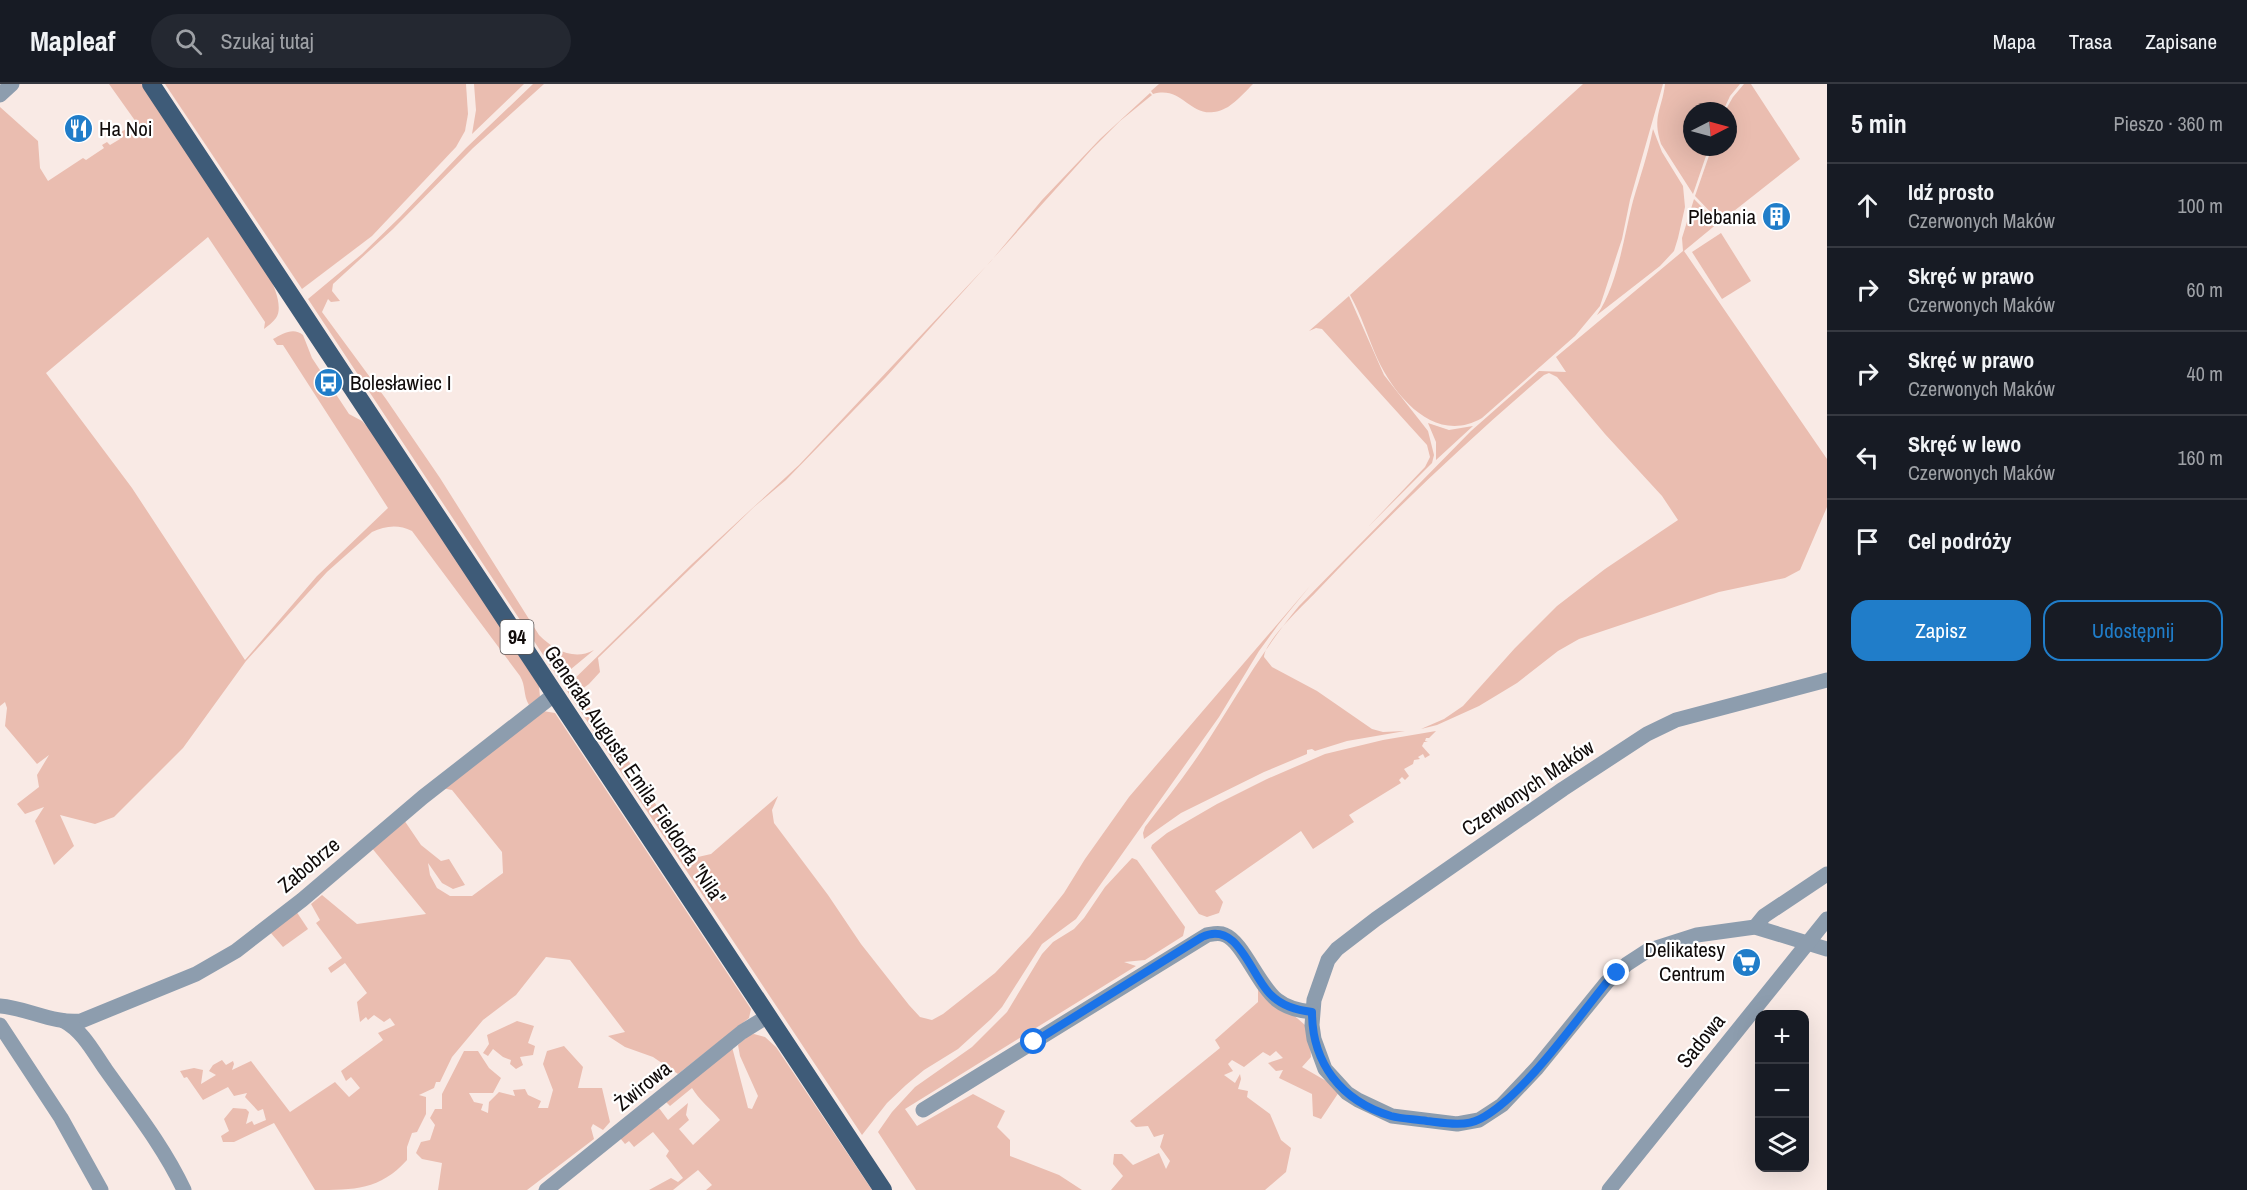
<!DOCTYPE html>
<html lang="pl">
<head>
<meta charset="utf-8">
<style>
	:root { --surface:#171b24; --page:#242831; --text:#f1f3f6; --muted:#9ea1a6; --line:#363941; --accent:#207dc9 }
	body { margin:0; font-family:"Archivo Narrow",sans-serif; background:var(--page); color:var(--text) }
	.controls { position:absolute; right:18px; bottom:18px; display:grid; overflow:hidden; border-radius:12px; box-shadow:0 6px 24px #0002 }
	.controls button { width:54px; height:54px; display:grid; place-items:center; padding:0; border:0; border-bottom:2px solid var(--line); background:var(--surface); color:var(--text); font:30px sans-serif }
	.compass { position:absolute; left:1683px; top:18px; width:54px; height:54px; border-radius:50%; background:var(--surface); box-shadow:0 6px 24px #0002; rotate:84deg }
	.stop { position:absolute; width:18px; height:18px; margin:-14px; border:4px solid #1a73e8; border-radius:50%; background:#fff }
	.stop.end { background:#1a73e8; border-color:#fff; box-shadow:0 2px 6px #0008 }
	.list { margin:0; padding:0; list-style:none }
	h2 { display:flex; justify-content:space-between; align-items:center; height:78px; margin:0; padding:0 24px; font-size:26px }
	h2 small { font-size:20px; font-weight:400; color:var(--muted) }
	.list li { display:grid; grid-template-columns:39px 1fr auto; gap:18px; align-items:center; box-sizing:border-box; height:84px; padding:0 24px; border-top:2px solid var(--line) }
	.list b { display:block; font-size:22px; white-space:nowrap }
	.list p { margin:0; font-size:20px; white-space:nowrap; color:var(--muted) }
	.list em { font-size:20px; font-style:normal; color:var(--muted) }
	.actions { display:flex; gap:12px; padding:18px 24px }
	.actions a { flex:1; padding:14px 0; border:2px solid var(--accent); border-radius:18px; text-align:center; font-size:21px; color:var(--accent) }
	.actions .main { background:var(--accent); color:#fff }
	.icon { flex:none; width:33px; height:33px; fill:none; stroke:currentColor; stroke-width:2; stroke-linecap:round; stroke-linejoin:round }
	.map { position:relative; flex:none; width:1827px; height:1106px; overflow:hidden }
	header { display:flex; align-items:center; gap:36px; box-sizing:border-box; height:84px; padding:0 30px; background:var(--surface); border-bottom:2px solid var(--line) }
	header strong { font-size:28px }
	nav { display:flex; gap:33px; margin-inline-start:auto; font-size:21px }
	.search { width:420px; height:54px; background:var(--page); display:flex; align-items:center; gap:15px; box-sizing:border-box; padding:0 21px; border-radius:33px; color:var(--muted); font-size:22px }
	main { display:flex }
	aside { flex:1; background:var(--surface) }
	.map>svg:first-child { display:block }
	.green { fill:#eabdb0 }
	.lines { fill:none; stroke-linecap:round; stroke-linejoin:round }
	.minor { stroke:#8d9dae; stroke-width:15 }
	.major { stroke:#3e5b78; stroke-width:18 }
	.route { stroke:#1a73e8; stroke-width:8 }
	.labels { text-anchor:middle; stroke-width:4.5; stroke-linejoin:round; paint-order:stroke }
	.shield { fill:#fff; stroke:#585454; stroke-width:1.5 }
	.shield-label { font-size:20px; font-weight:bold; fill:#100b0a }
	.poi-label { font-size:21px; fill:#100b0a; stroke:#fff; text-anchor:start }
	.street-label { font-size:21px; fill:#100b0a; stroke:#fff }
</style>
</head>
<body>
<header>
<strong>Mapleaf</strong>
<div class="search"><svg class="icon" aria-label="search" viewBox="0 0 24 24"><circle cx="10" cy="10" r="6"/><path d="M15 15l6 6"/></svg>Szukaj tutaj</div>
<nav><a>Mapa</a><a>Trasa</a><a>Zapisane</a></nav>
</header>
<main>
<div class="map">
<svg width="1827" height="1106" viewBox="0 0 1827 1106">
	<rect width="100%" height="100%" fill="#f9eae5"/>
	<g class="green">
		<path d="M109 0H142L270 194C275 204 283 224 276 234 273 238 268 242 264 245L265 238 208 153 46 289 132 404 245 576 317 492 388 424 283 261H277L273 255C283 249 294 243 303 251L312 274 349 330 362 337 371 346 539 602 540 613 529 621C523 611 526 602 520 592L412 447C398 440 385 442 372 448L327 488 246 577 183 664 114 733 95 740 60 731 74 762 54 781 35 737 44 723 25 730 17 720 39 703 37 691 49 671 37 680 5 642 7 624 5 618 0 622V23L38 57 40 84 48 97 83 74 86 76 104 64 102 61 107 58 110 61 120 55 117 51 136 38Z"/>
		<path d="M165 0H466L468 30 465 47 456 63 372 152 302 205Z"/>
		<path d="M474 0H524L472 50 476 26Z"/>
		<path d="M533 0H544L473 64 393 145 333 200 332 207 340 217 331 218 328 215 322 228 386 315 440 394 539 551C554 566 574 577 594 566L559 595 308 215 362 170 400 133 466 64Z"/>
		<path d="M1159 0H1253C1245 8 1237 17 1228 23 1191 43 1186 0 1153 10L1151 7Z"/>
		<path d="M1583 0H1663L1630 116 1622 155 1600 222 1575 252 1482 334C1436 361 1396 314 1378 276 1368 254 1362 232 1350 211Z"/>
		<path d="M1665 0H1740L1730 12 1723 27H1692V63H1709L1693 110 1661 60C1652 31 1662 26 1665 0Z"/>
		<path d="M1744 0H1751L1800 75 1720 138 1695 112 1712 63H1728V27H1725L1733 13Z"/>
		<path d="M1150 9 1152 11 1120 37 1092 65 886 293 786 396 754 423 598 574 600 588 589 600 578 608 628 676 687 770 698 773 711 770 778 712 772 726 774 739 828 811 861 860 909 921 920 933 932 936 943 930 995 889 1030 852 1064 809 1085 775 1129 713 1310 502 1278 541 1259 567 1219 633 1076 835 1042 860 1002 923 991 935 958 965 924 986 906 1001 887 1019 862 1051 565 604 692 480 799 381 991 177 1042 116 1100 55Z"/>
		<path d="M1653 45 1662 68 1683 102 1685 123 1678 154 1674 167 1660 182 1597 231C1618 200 1624 152 1633 117 1640 93 1648 70 1653 45Z"/>
		<path d="M1694 115 1718 139 1684 167 1827 375V423L1800 486 1785 494 1719 508 1579 555 1558 567 1517 599 1479 622 1437 641 1421 645 1444 635 1463 622 1515 564 1557 522 1605 485 1678 436 1662 412 1605 350 1557 293 1549 289 1544 291C1465 358 1390 430 1318 506 1306 519 1265 556 1264 573L1272 583 1317 607 1372 645 1383 648 1405 647 1347 657 1315 667 1312 665 1307 666V670L1264 688 1181 729 1144 755 1143 749 1145 743C1164 718 1184 693 1202 666 1234 617 1262 566 1299 522L1471 347 1539 287 1566 288 1556 273 1683 167 1682 154Z"/>
		<path d="M1721 149 1751 197 1722 215 1692 168Z"/>
		<path d="M1349 212 1384 291 1428 347 1434 371 1432 379 1368 443 1425 383 1430 373 1427 361 1322 245 1316 244 1309 247Z"/>
		<path d="M1428 339 1449 346 1473 342 1436 376V358Z"/>
		<path d="M543 627 555 629 751 925 749 934 678 990 653 973 625 963 608 952 625 948 570 876 546 873 516 911 483 936 452 973 440 998H436L434 1004 419 1011 426 1013V1030L417 1048 412 1049 407 1063V1076C380 1106 354 1106 315 1106L274 1039 234 1058H223L221 1052 229 1047 224 1035 233 1024 246 1025 249 1028 246 1040 252 1037 254 1041 266 1036 263 1025 258 1027 245 1013 247 1009 234 1012 228 1003 203 1016 187 993 184 994 180 987 194 984 203 986 201 1000 216 991 209 987 213 981 222 976 226 981 233 977 234 980 232 986 251 977 290 1028 335 998 349 1013 360 1004 351 993 346 997 341 987 383 956 378 949 395 941 390 934 384 938 374 931 368 936 366 933 360 938 357 918 367 909 345 879 331 889 328 884 342 874 316 839 320 836 311 820 322 811 357 840 426 830 371 763 404 736 421 761 441 777 449 775 465 801 453 805 442 799 428 779 430 791 437 804 450 812H472L503 789 502 768 452 706 442 704Z"/>
		<path d="M1436 647 1429 654H1426L1425 657 1428 658H1424L1422 662 1430 671 1425 674 1423 670 1418 673 1420 675 1414 676 1413 680 1404 685 1409 692 1405 696 1402 693 1399 696 1401 699 1349 731 1354 738 1313 765 1301 747 1215 807 1223 818 1219 829 1207 833 1199 830 1151 764 1152 761 1167 749 1217 720 1267 695 1325 670 1383 656Z"/>
		<path d="M1132 774 1137 776 1185 843 1183 852 1145 876 1124 878 1136 882 905 1025 917 1042 973 1010 1005 1027 997 1043 1010 1056V1072L1059 1091 1082 1106H916L878 1048 892 1028 915 1003 972 963 1007 928 1042 870 1053 858 1074 845 1084 834 1105 803Z"/>
		<path d="M296 827 308 845 283 863 270 848Z"/>
		<path d="M1258 900 1305 941 1310 954 1311 973 1302 983 1335 1002 1339 1008 1321 1035 1313 1032 1312 1010 1279 994 1283 986 1276 987 1268 979 1283 974 1276 967 1270 972 1263 968 1244 983 1232 976 1228 980 1233 987 1224 991 1235 999 1240 990 1241 995 1238 1005 1248 1007 1247 1013 1270 1030 1281 1056 1291 1064 1286 1088 1265 1106H1111L1123 1092 1113 1080 1114 1070H1122L1133 1081 1159 1069 1166 1085 1170 1077 1160 1063 1164 1050 1154 1053 1148 1042 1136 1043 1130 1037 1220 964 1215 956 1258 918Z"/>
		<path d="M517 937 534 942 528 959 535 962 533 971 520 973 523 981 516 985 510 980 511 976 503 973 493 965 488 972 483 969 489 960 487 951Z"/>
		<path d="M754 950 765 953 776 963 872 1106H706L712 1101 698 1086 673 1106H649L671 1094 678 1098 683 1094 666 1072 669 1067 653 1048 634 1063 629 1057 625 1060 620 1054 659 1024 668 1036 688 1019 686 1031 689 1036 679 1045 693 1061 720 1036C711 1025 699 1016 692 1004L670 1022 666 1018 732 963 748 1024 752 1025 758 1012 740 972 738 961 749 951Z"/>
		<path d="M564 962 583 983 578 1004H602L610 1038 603 1046 593 1040 591 1044 594 1055 527 1106H438L442 1079 422 1075 416 1069 421 1058 430 1056 435 1041 430 1034 435 1025H442V1010L464 967H478L489 984 501 994 493 1009H469L474 1018 483 1020 481 1026 488 1029 489 1018 499 1008 515 1012 513 1006 525 1005 528 1011 541 1017 538 1024H548L553 1006 543 980 547 967Z"/>
	</g>
	<g class="lines">
		<g class="minor">
			<path d="M0 11 12 0"/>
			<path d="M1827 596 1676 636 1647 650 1563 705 1376 835 1337 865 1328 876 1314 916 1312 941 1314 955 1325 985 1347 1009 1358 1016 1392 1032 1457 1040 1479 1036 1502 1021 1537 984 1607 898 1627 880 1647 867 1697 851 1755 843 1827 865"/>
			<path d="M1755 843 1764 832 1827 790"/>
			<path d="M0 922C27 924 54 940 81 937L196 890 236 867 302 816 423 713 555 610"/>
			<path d="M64 937C83 947 94 969 106 986 133 1024 164 1063 184 1106"/>
			<path d="M0 941 61 1034 101 1106"/>
			<path d="M923 1026 1207 851C1213 850 1219 848 1225 851 1242 857 1259 902 1277 916 1287 924 1300 927 1312 928"/>
			<path d="M546 1106 742 948 768 932"/>
			<path d="M1609 1106 1827 835"/>
		</g>
		<path class="major" d="M151 0 883 1106"/>
	</g>
	<g class="lines">
		<path class="route" d="M1034 958 1202 853C1238 836 1250 890 1270 910 1282 922 1296 926 1312 928 1312 979 1341 1017 1391 1032 1402 1035 1415 1035 1427 1037 1444 1039 1465 1043 1480 1035 1523 1013 1576 936 1607 898L1617 889"/>
	</g>
	<defs>
		<symbol id="restaurant-disc" viewBox="-11 -11 22 22"><circle r="9.5" fill="#207dc9" stroke="#fff"/><path d="M-5-6h1v4h1v-4h1v4h1v-4h1v5L-1.5 .5V6h-2V.5L-5-1ZM5-6V6H3V1.5H1.5Q1.5-4 5-6Z" fill="#fff"/></symbol>
		<symbol id="building-disc" viewBox="-11 -11 22 22"><circle r="9.5" fill="#207dc9" stroke="#fff"/><path d="M-4-6H4V6H1V3H-1V6H-4ZM-2.5-4.3h1.7v1.8h-1.7ZM.8-4.3h1.7v1.8H.8ZM-2.5-1h1.7V.8h-1.7ZM.8-1h1.7V.8H.8Z" fill="#fff"/></symbol>
		<symbol id="bus-disc" viewBox="-11 -11 22 22"><circle r="9.5" fill="#207dc9" stroke="#fff"/><path d="M-5-6H5V4H4V6H2V4H-2V6H-4V4H-5ZM-3.5-4V0h7V-4ZM-3.5 1.2v1.5H-2V1.2ZM2 1.2v1.5H3.5V1.2Z" fill="#fff"/></symbol>
		<symbol id="supermarket-disc" viewBox="-11 -11 22 22"><circle r="9.5" fill="#207dc9" stroke="#fff"/><path d="M-6-5.5h2.5l.6 2H6L4.5 2H-2.5L-4.4-4H-6ZM-1.5 3.2a1.3 1.3 0 1 0 .1 0ZM3 3.2a1.3 1.3 0 1 0 .1 0Z" fill="#fff"/></symbol>
	</defs>
	<g fill-rule="evenodd">
		<use href="#restaurant-disc" x="62" y="28" width="33" height="33"/>
		<use href="#building-disc" x="1760" y="116" width="33" height="33"/>
		<use href="#bus-disc" x="312" y="282" width="33" height="33"/>
		<use href="#supermarket-disc" x="1730" y="862" width="33" height="33"/>
	</g>
	<g class="labels">
		<rect class="shield" x="500.5" y="536" width="33" height="34" rx="4.5"/>
		<g class="shield-label">
			<text x="517" y="560">94</text>
		</g>
		<g class="poi-label">
			<text x="99" y="52">Ha Noi</text>
			<text x="1756" y="140" text-anchor="end">Plebania</text>
			<text x="350" y="306">Bolesławiec I</text>
			<text x="1725" y="873" text-anchor="end">Delikatesy<tspan x="1725" dy="24">Centrum</tspan></text>
		</g>
		<g class="street-label">
			<text transform="translate(635 691) rotate(56)" y="7">Generała Augusta Emila Fieldorfa "Nila"</text>
			<text transform="translate(1528 704) rotate(-34)" y="7">Czerwonych Maków</text>
			<text transform="translate(309 781) rotate(-40)" y="7">Zabobrze</text>
			<text transform="translate(1701 957) rotate(-51)" y="7">Sadowa</text>
			<text transform="translate(643 1002) rotate(-39)" y="7">Żwirowa</text>
		</g>
	</g>
</svg>
<div class="controls">
<button>+</button>
<button>−</button>
<button><svg class="icon" aria-label="layers" viewBox="0 0 24 24"><path d="M12 4l9 5-9 5-9-5zM3 14l9 5 9-5"/></svg></button>
</div>
<svg class="compass" viewBox="-18 -18 36 36"><path d="M0-13l5 13h-10z" fill="#e53935"/><path d="M0 13l5-13h-10z" fill="#9ea1a6"/></svg>
<div class="stop" style="left:1034px;top:958px"></div>
<div class="stop end" style="left:1617px;top:889px"></div>
</div>
<aside>
<h2>5 min<small>Pieszo · 360 m</small></h2>
<ul class="list">
<li><svg class="icon" aria-label="ahead" viewBox="0 0 24 24"><path d="M12 20V5M6 11l6-6 6 6"/></svg><div><b>Idź prosto</b><p>Czerwonych Maków</p></div><em>100 m</em></li>
<li><svg class="icon" aria-label="right" viewBox="0 0 24 24"><path d="M7 20v-9h11M14 6l5 5-5 5"/></svg><div><b>Skręć w prawo</b><p>Czerwonych Maków</p></div><em>60 m</em></li>
<li><svg class="icon" aria-label="right" viewBox="0 0 24 24"><path d="M7 20v-9h11M14 6l5 5-5 5"/></svg><div><b>Skręć w prawo</b><p>Czerwonych Maków</p></div><em>40 m</em></li>
<li><svg class="icon" aria-label="left" viewBox="0 0 24 24"><path d="M17 20v-9H6M10 6l-5 5 5 5"/></svg><div><b>Skręć w lewo</b><p>Czerwonych Maków</p></div><em>160 m</em></li>
<li><svg class="icon" aria-label="arrive" viewBox="0 0 24 24"><path d="M6 21V4h12l-3 4 3 4H6"/></svg><div><b>Cel podróży</b></div></li>
</ul>
<div class="actions"><a class="main">Zapisz</a><a>Udostępnij</a></div>
</aside>
</main>
</body>
</html>
